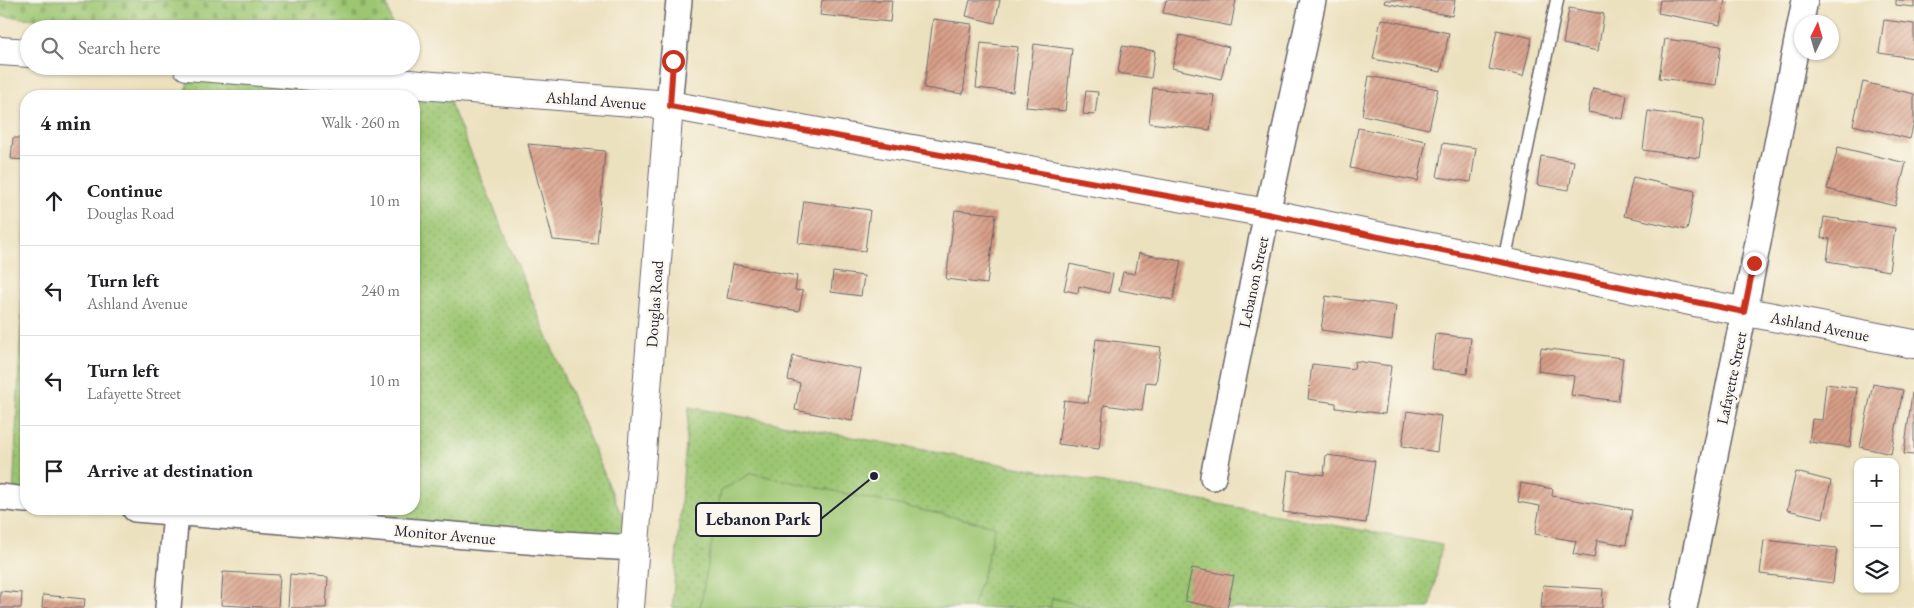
<!DOCTYPE html>
<html lang="en">
<head>
<meta charset="utf-8">
<style>
	:root { --surface:#fff; --page:#f6f6f6; --text:#202124; --muted:#757577; --line:#e0e0e0 }
	body { margin:0; font-family:"EB Garamond",serif; background:var(--page); color:var(--text) }
	.controls { position:absolute; right:15px; bottom:15px; display:grid; overflow:hidden; border-radius:10px; box-shadow:0 1px 4px #0004 }
	.controls button { width:45px; height:45px; display:grid; place-items:center; padding:0; border:0; border-bottom:1px solid var(--line); background:var(--surface); color:var(--text); font:25px sans-serif }
	.compass { position:absolute; left:1794px; top:15px; width:45px; height:45px; border-radius:50%; background:var(--surface); box-shadow:0 1px 4px #0004; rotate:5deg }
	.stop { position:absolute; width:15px; height:15px; margin:-11px; border:4px solid #c8321e; border-radius:50%; background:#fff }
	.stop.end { background:#c8321e; border-color:#fff; box-shadow:0 1px 5px #0008 }
	.list { margin:0; padding:0; list-style:none }
	h2 { display:flex; justify-content:space-between; align-items:center; height:65px; margin:0; padding:0 20px; font-size:21px }
	h2 small { font-size:16px; font-weight:400; color:var(--muted) }
	.list li { display:grid; grid-template-columns:32px 1fr auto; gap:15px; align-items:center; box-sizing:border-box; height:90px; padding:0 20px; border-top:1px solid var(--line) }
	.list b { display:block; font-size:19px; white-space:nowrap }
	.list p { margin:0; font-size:16px; white-space:nowrap; color:var(--muted) }
	.list em { font-size:16px; font-style:normal; color:var(--muted) }
	.icon { flex:none; width:28px; height:28px; fill:none; stroke:currentColor; stroke-width:2; stroke-linecap:round; stroke-linejoin:round }
	.map { position:relative; flex:none; width:1914px; height:608px; overflow:hidden }
	.search { position:absolute; background:var(--surface); box-shadow:0 1px 4px #0004; left:20px; top:20px; width:400px; height:55px; display:flex; align-items:center; gap:12px; box-sizing:border-box; padding:0 18px; border-radius:28px; color:var(--muted); font-size:19px }
	.panel { position:absolute; background:var(--surface); box-shadow:0 1px 4px #0004; left:20px; top:90px; width:400px; height:425px; border-radius:20px }
	.map>svg:first-child { display:block }
	.cemetery { fill:url(#cemetery-stones); stroke:#5f7456 }
	.park { fill:url(#park-dots); stroke:#5f7456 }
	.pitch { fill:#9cc672; stroke:#5f7456 }
	.building { fill:url(#building-hatch) }
	.lines { fill:none; stroke-linecap:round; stroke-linejoin:round }
	.service-casing { stroke:#696569; stroke-width:15 }
	.minor-casing { stroke:#696569; stroke-width:28 }
	.tertiary-casing { stroke:#696569; stroke-width:30 }
	.service { stroke:#fff; stroke-width:12 }
	.minor { stroke:#fff; stroke-width:25 }
	.tertiary { stroke:#fff; stroke-width:28 }
	.route { stroke:#c8321e; stroke-width:6 }
	.labels { text-anchor:middle; stroke-width:5; stroke-linejoin:round; paint-order:stroke }
	.street-label { font-size:16px; fill:#22223b; stroke:#fbf7ec }
	.leader { fill:none; stroke:#22223b; stroke-width:2 }
	.callout-dot { fill:#22223b; stroke:#fbf7ec; stroke-width:2 }
	.callout { fill:#fbf7ec; stroke:#22223b; stroke-width:2 }
	.callout-label { font-size:18px; text-anchor:middle; font-weight:bold; fill:#22223b }
</style>
</head>
<body>
<div class="map">
<svg width="1914" height="608" viewBox="0 0 1914 608">
	<defs>
		<pattern id="cemetery-stones" width="16" height="16" patternUnits="userSpaceOnUse" patternTransform="scale(1.25)"><rect width="16" height="16" fill="#9cc672"/><path d="M2 7V4a2 2 0 0 1 4 0v3zM10 15v-3a2 2 0 0 1 4 0v3z" fill="#86aa64"/></pattern>
		<pattern id="park-dots" width="8" height="8" patternUnits="userSpaceOnUse" patternTransform="scale(1.25)"><rect width="8" height="8" fill="#9cc672"/><path d="M2 2h.1M6 6h.1" fill="none" stroke="#86aa64" stroke-width="1.8" stroke-linecap="round"/></pattern>
		<pattern id="building-hatch" width="6" height="6" patternUnits="userSpaceOnUse" patternTransform="scale(1.25)"><rect width="6" height="6" fill="#d79e87"/><path d="M-1 1l2-2M0 6l6-6M5 7l2-2" fill="none" stroke="#ae8070"/></pattern>
	</defs>
	<rect width="100%" height="100%" fill="#fbf7ec"/>
	<filter id="ink" filterUnits="userSpaceOnUse"><feTurbulence type="fractalNoise" baseFrequency=".02" numOctaves="2"/><feDisplacementMap in="SourceGraphic" scale="10" xChannelSelector="R" yChannelSelector="G"/><feConvolveMatrix kernelMatrix="1 2 1 2 8 2 1 2 1" color-interpolation-filters="sRGB"/></filter>
	<filter id="wash" filterUnits="userSpaceOnUse"><feTurbulence type="fractalNoise" baseFrequency=".0096" numOctaves="4" result="noise"/><feDisplacementMap in="SourceGraphic" scale="20" xChannelSelector="R" yChannelSelector="G"/><feGaussianBlur stdDeviation="1.12" result="paint"/><feColorMatrix in="noise" values="0 0 0 0 0 0 0 0 0 0 0 0 0 0 0 0 0 1.4 0 .05"/><feComposite in="paint" operator="in"/></filter>
	<g filter="url(#wash)">
		<rect width="100%" height="100%" fill="#ece1bf"/>
		<path class="cemetery" d="M0 0H386L393 29H152L0 16Z"/>
		<g class="park">
			<path d="M189 66 444 88 635 548 142 509H414V96H186Z"/>
			<path d="M26 218V499L13 498Z"/>
			<path d="M689 407 1442 545 1430 608H672Z"/>
		</g>
		<g class="pitch">
			<path d="M751 473 995 526 985 569 972 608H700L721 491Z"/>
			<path d="M1052 598 1094 608H1050Z"/>
		</g>
		<g id="blocks">
			<g class="building">
				<path d="M822 0H892L890 22 820 15Z"/>
				<path d="M970 0H1000L995 23 966 16Z"/>
				<path d="M1166 0H1236L1231 26 1163 13Z"/>
				<path d="M1385 0H1455L1452 16 1384 3Z"/>
				<path d="M1660 0H1725L1720 25 1658 13Z"/>
				<path d="M1896 0H1914V7L1896 5Z"/>
				<path d="M1569 8 1604 14 1598 51 1563 44Z"/>
				<path d="M933 19 972 24 963 94 924 88Z"/>
				<path d="M1381 19 1449 33 1441 72 1373 59Z"/>
				<path d="M1884 20 1914 24V58L1879 53Z"/>
				<path d="M1497 30 1532 38 1523 76 1489 69Z"/>
				<path d="M1180 35 1229 47 1221 79 1172 68Z"/>
				<path d="M1665 39 1721 46 1716 85 1659 78Z"/>
				<path d="M981 43 1018 47 1013 92 976 88Z"/>
				<path d="M1034 44 1072 49 1065 111 1026 107Z"/>
				<path d="M1122 46 1155 51 1151 78 1118 73Z"/>
				<path d="M1369 76 1438 89 1429 129 1362 115Z"/>
				<path d="M1863 82 1914 94V122L1910 139 1853 125Z"/>
				<path d="M1153 88 1214 95 1210 130 1149 123Z"/>
				<path d="M1593 88 1627 95 1623 119 1588 112Z"/>
				<path d="M1086 91 1098 92 1095 115 1083 114Z"/>
				<path d="M1648 111 1704 119 1699 158 1643 150Z"/>
				<path d="M1358 128 1426 141 1418 181 1350 168Z"/>
				<path d="M25 129H26V160L11 159 13 138H24Z"/>
				<path d="M1443 143 1476 148 1471 182 1437 177Z"/>
				<path d="M528 144 605 151 597 244 553 240Z"/>
				<path d="M1838 147 1906 163 1895 206 1827 189Z"/>
				<path d="M1541 156 1574 161 1569 190 1537 185Z"/>
				<path d="M1633 177 1695 191 1687 230 1624 216Z"/>
				<path d="M804 201 870 210 865 251 798 243Z"/>
				<path d="M955 210 996 214 987 284 946 279Z"/>
				<path d="M1824 217 1895 228 1889 271 1827 261 1830 239 1821 238Z"/>
				<path d="M1139 253 1181 261 1173 300 1119 290 1123 272 1135 274Z"/>
				<path d="M733 264 797 276 795 290 803 291 799 311 727 298Z"/>
				<path d="M1070 264 1113 274 1109 293 1079 286 1078 293 1064 290Z"/>
				<path d="M833 272 864 276 861 296 831 292Z"/>
				<path d="M1326 296 1396 306 1392 340 1321 330Z"/>
				<path d="M1435 334 1471 338 1467 374 1431 369Z"/>
				<path d="M1096 339 1161 347 1156 383 1146 382 1142 410 1104 405 1099 449 1058 444 1064 400 1088 403Z"/>
				<path d="M1541 348 1623 358 1618 401 1571 395 1574 376 1538 371Z"/>
				<path d="M793 356 861 369 852 421 795 410 800 383 788 380Z"/>
				<path d="M1355 361 1391 366 1385 414 1336 408V403L1308 399 1312 364 1354 369Z"/>
				<path d="M1826 384 1857 388 1850 447 1809 442 1812 419 1822 420Z"/>
				<path d="M1873 384 1903 390 1891 454 1860 447Z"/>
				<path d="M1912 393H1914V455L1904 454Z"/>
				<path d="M1407 411 1441 416 1437 452 1402 446Z"/>
				<path d="M1326 455 1375 461 1366 523 1283 512 1288 470 1324 475Z"/>
				<path d="M1796 472 1831 481 1823 518 1787 510Z"/>
				<path d="M1521 483 1553 489 1552 496 1632 510 1626 545 1597 540 1594 558 1573 554 1576 541 1535 534 1540 506 1518 502Z"/>
				<path d="M1764 540 1837 548 1833 583 1760 574Z"/>
				<path d="M1192 568 1234 576 1227 608H1217L1185 601Z"/>
				<path d="M223 572 280 575 278 608 221 605Z"/>
				<path d="M290 574 328 577 326 608H288Z"/>
				<path d="M1543 585 1603 589 1602 608H1541Z"/>
				<path d="M0 591 22 593 21 608H0Z"/>
				<path d="M43 595 85 599 84 608H42Z"/>
			</g>
		</g>
	</g>
	<g filter="url(#ink)">
		<use href="#blocks" fill-opacity="0" stroke="#696569" stroke-width="1"/>
		<g class="lines">
			<defs>
				<path id="service" d="M1504 262 1557 0"/>
				<g id="minor">
					<path d="M669 105 679 0"/>
					<path d="M1213 477 1267 213 1313 0"/>
					<path d="M0 497 26 500"/>
					<path d="M135 509 563 544 635 548"/>
					<path d="M168 608 176 512"/>
					<path d="M1684 608 1754 263 1805 0"/>
				</g>
				<g id="tertiary">
					<path d="M0 51 29 53"/>
					<path d="M187 66 669 105 1267 213 1700 303 1914 344"/>
					<path d="M630 608 669 105"/>
				</g>
			</defs>
			<use href="#service" class="service-casing"/>
			<use href="#minor" class="minor-casing"/>
			<use href="#tertiary" class="tertiary-casing"/>
			<use href="#service" class="service"/>
			<use href="#minor" class="minor"/>
			<use href="#tertiary" class="tertiary"/>
		</g>
	</g>
	<g class="lines" filter="url(#ink)">
		<path class="route" d="M673 61 670 106 1267 214 1744 312 1754 263"/>
	</g>
	<g class="labels">
		<g class="street-label">
			<text transform="translate(596 100) rotate(4)" y="6">Ashland Avenue</text>
			<text transform="translate(1253 282) rotate(-78)" y="6">Lebanon Street</text>
			<text transform="translate(654 304) rotate(-86)" y="6">Douglas Road</text>
			<text transform="translate(1820 326) rotate(11)" y="6">Ashland Avenue</text>
			<text transform="translate(1731 378) rotate(-78)" y="6">Lafayette Street</text>
			<text transform="translate(445 534) rotate(5)" y="6">Monitor Avenue</text>
		</g>
	</g>
	<path class="leader" d="M874 476L821 519"/>
	<circle class="callout-dot" cx="874" cy="476" r="5"/>
	<rect class="callout" x="696" y="503" width="125" height="33" rx="5"/>
	<g class="callout-label">
		<text x="758" y="525">Lebanon Park</text>
	</g>
</svg>
<div class="controls">
<button>+</button>
<button>−</button>
<button><svg class="icon" aria-label="layers" viewBox="0 0 24 24"><path d="M12 4l9 5-9 5-9-5zM3 14l9 5 9-5"/></svg></button>
</div>
<svg class="compass" viewBox="-18 -18 36 36"><path d="M0-13l5 13h-10z" fill="#e53935"/><path d="M0 13l5-13h-10z" fill="#757577"/></svg>
<div class="stop" style="left:673px;top:61px"></div>
<div class="stop end" style="left:1754px;top:263px"></div>
<div class="search"><svg class="icon" aria-label="search" viewBox="0 0 24 24"><circle cx="10" cy="10" r="6"/><path d="M15 15l6 6"/></svg>Search here</div>
<section class="panel">
<h2>4 min<small>Walk · 260 m</small></h2>
<ul class="list">
<li><svg class="icon" aria-label="ahead" viewBox="0 0 24 24"><path d="M12 20V5M6 11l6-6 6 6"/></svg><div><b>Continue</b><p>Douglas Road</p></div><em>10 m</em></li>
<li><svg class="icon" aria-label="left" viewBox="0 0 24 24"><path d="M17 20v-9H6M10 6l-5 5 5 5"/></svg><div><b>Turn left</b><p>Ashland Avenue</p></div><em>240 m</em></li>
<li><svg class="icon" aria-label="left" viewBox="0 0 24 24"><path d="M17 20v-9H6M10 6l-5 5 5 5"/></svg><div><b>Turn left</b><p>Lafayette Street</p></div><em>10 m</em></li>
<li><svg class="icon" aria-label="arrive" viewBox="0 0 24 24"><path d="M6 21V4h12l-3 4 3 4H6"/></svg><div><b>Arrive at destination</b></div></li>
</ul>
</section>
</div>
</body>
</html>
